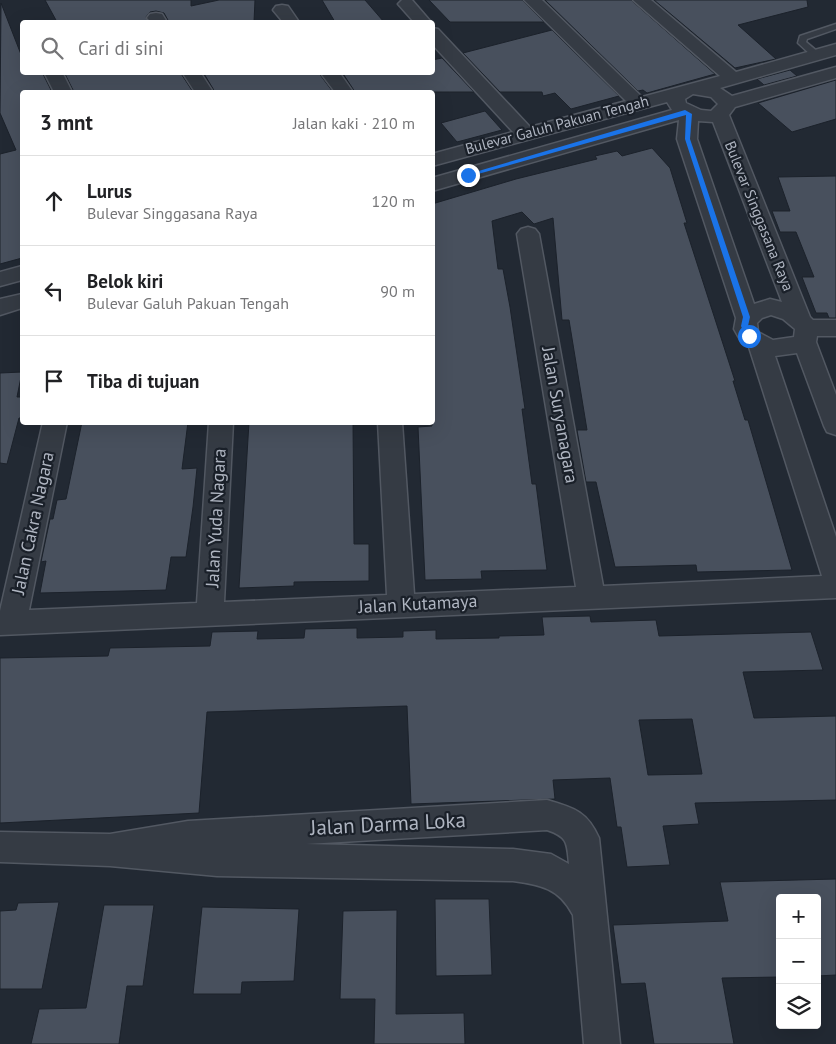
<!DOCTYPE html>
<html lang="id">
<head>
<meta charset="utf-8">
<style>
	:root { --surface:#fff; --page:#f6f6f6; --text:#202124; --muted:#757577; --line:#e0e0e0 }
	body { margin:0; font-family:"PT Sans",sans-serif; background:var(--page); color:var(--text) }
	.controls { position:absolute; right:15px; bottom:15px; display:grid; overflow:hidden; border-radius:5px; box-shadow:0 5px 20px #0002 }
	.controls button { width:45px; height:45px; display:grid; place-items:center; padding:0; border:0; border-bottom:1px solid var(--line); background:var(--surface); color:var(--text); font:25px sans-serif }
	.stop { position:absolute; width:15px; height:15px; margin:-11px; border:4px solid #1a73e8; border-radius:50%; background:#fff }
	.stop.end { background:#1a73e8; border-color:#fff; box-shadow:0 1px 5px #0008 }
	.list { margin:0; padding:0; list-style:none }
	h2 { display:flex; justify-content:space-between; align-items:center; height:65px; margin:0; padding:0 20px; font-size:21px }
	h2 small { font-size:16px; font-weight:400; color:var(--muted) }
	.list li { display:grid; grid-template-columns:32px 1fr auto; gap:15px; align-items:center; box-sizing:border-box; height:90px; padding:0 20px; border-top:1px solid var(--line) }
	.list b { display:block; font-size:19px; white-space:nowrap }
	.list p { margin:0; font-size:16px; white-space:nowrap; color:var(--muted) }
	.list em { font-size:16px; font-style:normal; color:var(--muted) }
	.icon { flex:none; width:28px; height:28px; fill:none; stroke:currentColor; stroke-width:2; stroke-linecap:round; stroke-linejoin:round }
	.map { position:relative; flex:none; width:836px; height:1044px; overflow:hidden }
	.search { position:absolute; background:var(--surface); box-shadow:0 5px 20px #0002; left:20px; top:20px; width:415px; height:55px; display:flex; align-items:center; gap:12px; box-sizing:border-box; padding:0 18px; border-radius:5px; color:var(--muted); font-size:19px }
	.panel { position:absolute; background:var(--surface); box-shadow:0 5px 20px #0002; left:20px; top:90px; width:415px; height:335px; border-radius:5px }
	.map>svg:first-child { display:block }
	.building { fill:#48505d; stroke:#1c222b; fill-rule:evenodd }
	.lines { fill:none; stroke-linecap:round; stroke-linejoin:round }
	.service-casing { stroke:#525862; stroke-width:3 }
	.minor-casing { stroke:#525862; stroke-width:3 }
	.service { fill:#353b44; fill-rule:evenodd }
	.minor { fill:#353b44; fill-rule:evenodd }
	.route { fill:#1a73e8 }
	.labels { text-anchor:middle; stroke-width:4.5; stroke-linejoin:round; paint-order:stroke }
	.far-street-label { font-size:15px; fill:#afb5c1; stroke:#1a2029 }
	.street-label { font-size:18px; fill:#afb5c1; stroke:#1a2029 }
	.near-street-label { font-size:21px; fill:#afb5c1; stroke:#1a2029 }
</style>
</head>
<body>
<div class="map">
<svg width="836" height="1044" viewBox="0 0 836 1044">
	<rect width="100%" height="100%" fill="#222933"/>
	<g class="building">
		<path d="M45 0H191V6L219 0H255L254 22H169L164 13 156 11 150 12 146 17 149 22H57Z"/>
		<path d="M322 0H365L384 22H335Z"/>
		<path d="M429 0H522L544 22H450Z"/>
		<path d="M545 0H631L715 74 647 93 643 90 638 91Z"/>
		<path d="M654 0H807L808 7 738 25 776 59 735 68Z"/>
		<path d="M1 3 22 57V72H42L52 92H22V258L0 264V154L16 150 0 113Z"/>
		<path d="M552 30 619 96 571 109 555 93 543 96 542 92H500L463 53Z"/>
		<path d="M442 58 474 92H355L342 72H432V60Z"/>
		<path d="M790 70 797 76 764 85 757 79Z"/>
		<path d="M64 72H180L193 92H74Z"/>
		<path d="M203 72H318L333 92H215Z"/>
		<path d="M836 80V119L792 132 758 103Z"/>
		<path d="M485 111 502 130 457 142 441 123Z"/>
		<path d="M652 148 670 168 687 223H684L735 381H733L745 420H748L792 570 697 572 696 565 615 567 596 482H586L577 430H587L569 320H562L553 218 534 224 522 212 492 221 498 269H503L510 307 525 409H522L532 484H536L547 570 481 571 482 579 425 580 418 427 432 426V204L516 179 597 159 595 156 617 151 622 156Z"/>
		<path d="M836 176V318H829L827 313H816L802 277H814L796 232H780L772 211H790L778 177Z"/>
		<path d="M22 372 17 397H22V418H19L7 464 0 463V373Z"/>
		<path d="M82 422H188L182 469 197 468 193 507 186 557H171L166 590 40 593 46 561 41 562 50 519H53L57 500 66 499Z"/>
		<path d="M249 422H353L354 544H369V581L294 582V586L239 588Z"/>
		<path d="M590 616 591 622 656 620 659 636 811 632 823 670 743 672 754 718 836 716V800L695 803 699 824 663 826 670 865 627 867 621 827H617L610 778 553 780 555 799 411 804 407 706 207 712 199 813 0 823V658L108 656 110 648 210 646 212 632 258 631 257 639 304 638 305 629 357 628V638L403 637V631L436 630V639L499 638V636L544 635 542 617ZM692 719 702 774 648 775 639 720Z"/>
		<path d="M836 879V975L817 976V898H780V977L722 978 734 1044H654L645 983 621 984 613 925 728 921 720 882Z"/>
		<path d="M435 899H489L492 975 436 976Z"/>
		<path d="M59 902 42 989H0V911L16 910 18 903Z"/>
		<path d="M104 905H154L143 986H127L119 1044H31L39 1009 86 1008Z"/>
		<path d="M202 907 299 909 294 981 242 982 241 994H193Z"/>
		<path d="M397 910 396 1014 464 1013 465 1044H374L375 999H340L343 911Z"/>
	</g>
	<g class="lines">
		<defs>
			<path id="service" d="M836 24V29L807 39 806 42 818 52V56H812L798 43 800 36Z"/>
			<g id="minor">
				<path d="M402 0H412L431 22H414L398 4Z"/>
				<path d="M524 0H542L642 97 720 76 633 0H651L736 72 836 44V55L720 88 732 96 836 67V78L735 107 729 115 810 317 813 320H836V336H817L816 342 836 395V435L827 432 824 426 797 353 775 356 836 537V598L0 635V611L43 422H67L29 610 197 603 209 422H233L224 602 387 595 378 422H402L414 594 576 587 517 234 521 229 528 227 535 229 539 234 603 586 822 576 749 347 742 343 734 329 736 318 677 139 679 120 432 191V178L672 110 667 102 432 166V154L513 132 432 44V28L438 29 530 127 626 101ZM693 94 711 97 718 104 711 111 701 110 686 103 685 99ZM698 121 713 122 782 302 770 299 754 304 697 139ZM771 315 783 319 795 329 794 337 773 340 758 332 757 323 762 318Z"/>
				<path d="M282 5 288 6 299 22H283L273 10 276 6Z"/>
				<path d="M156 13 162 14 167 22H151L147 18 150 14Z"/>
				<path d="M44 72H62L72 92H54Z"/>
				<path d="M182 72H200L213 92H195Z"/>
				<path d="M320 72H339L353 92H335Z"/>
				<path d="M22 266V280L0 286V272Z"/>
				<path d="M22 294V308L0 315V299Z"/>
				<path d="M547 800C574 808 587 811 599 838L620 1044H584L573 915C559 888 541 885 513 881L217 876 110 866 0 862V832L110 834 188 821ZM547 830C568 837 567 843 569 864L551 854 513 849 306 844Z"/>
			</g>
		</defs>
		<use href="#service" class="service-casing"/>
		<use href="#minor" class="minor-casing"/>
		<use href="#service" class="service"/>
		<use href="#minor" class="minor"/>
	</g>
	<path class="route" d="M685 110 692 114 690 139 750 317 748 326 751 338H746L741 326 743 317 685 139 686 115 471 176 465 175Z"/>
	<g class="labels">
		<g class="far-street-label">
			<text transform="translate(557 125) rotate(-15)" y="5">Bulevar Galuh Pakuan Tengah</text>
			<text transform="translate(759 216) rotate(68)" y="5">Bulevar Singgasana Raya</text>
		</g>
		<g class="street-label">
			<text transform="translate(560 415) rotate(80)" y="6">Jalan Suryanagara</text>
			<text transform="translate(216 518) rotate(-87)" y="6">Jalan Yuda Nagara</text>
			<text transform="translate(33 523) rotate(-78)" y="6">Jalan Cakra Nagara</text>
			<text transform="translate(418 604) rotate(-3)" y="6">Jalan Kutamaya</text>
		</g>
		<g class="near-street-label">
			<text transform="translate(388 824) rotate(-3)" y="7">Jalan Darma Loka</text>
		</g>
	</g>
</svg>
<div class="controls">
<button>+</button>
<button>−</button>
<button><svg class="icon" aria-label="layers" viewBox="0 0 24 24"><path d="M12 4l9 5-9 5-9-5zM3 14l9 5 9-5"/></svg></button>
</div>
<div class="stop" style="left:749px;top:336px"></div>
<div class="stop end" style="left:468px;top:175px"></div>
<div class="search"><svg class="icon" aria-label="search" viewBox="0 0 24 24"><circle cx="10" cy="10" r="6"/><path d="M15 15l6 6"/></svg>Cari di sini</div>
<section class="panel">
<h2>3 mnt<small>Jalan kaki · 210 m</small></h2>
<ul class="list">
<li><svg class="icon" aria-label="ahead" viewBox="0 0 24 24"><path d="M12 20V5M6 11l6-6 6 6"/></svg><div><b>Lurus</b><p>Bulevar Singgasana Raya</p></div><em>120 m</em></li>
<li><svg class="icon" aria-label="left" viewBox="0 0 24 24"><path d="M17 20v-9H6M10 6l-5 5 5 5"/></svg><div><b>Belok kiri</b><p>Bulevar Galuh Pakuan Tengah</p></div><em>90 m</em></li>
<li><svg class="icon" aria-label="arrive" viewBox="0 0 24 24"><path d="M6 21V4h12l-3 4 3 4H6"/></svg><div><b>Tiba di tujuan</b></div></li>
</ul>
</section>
</div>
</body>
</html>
